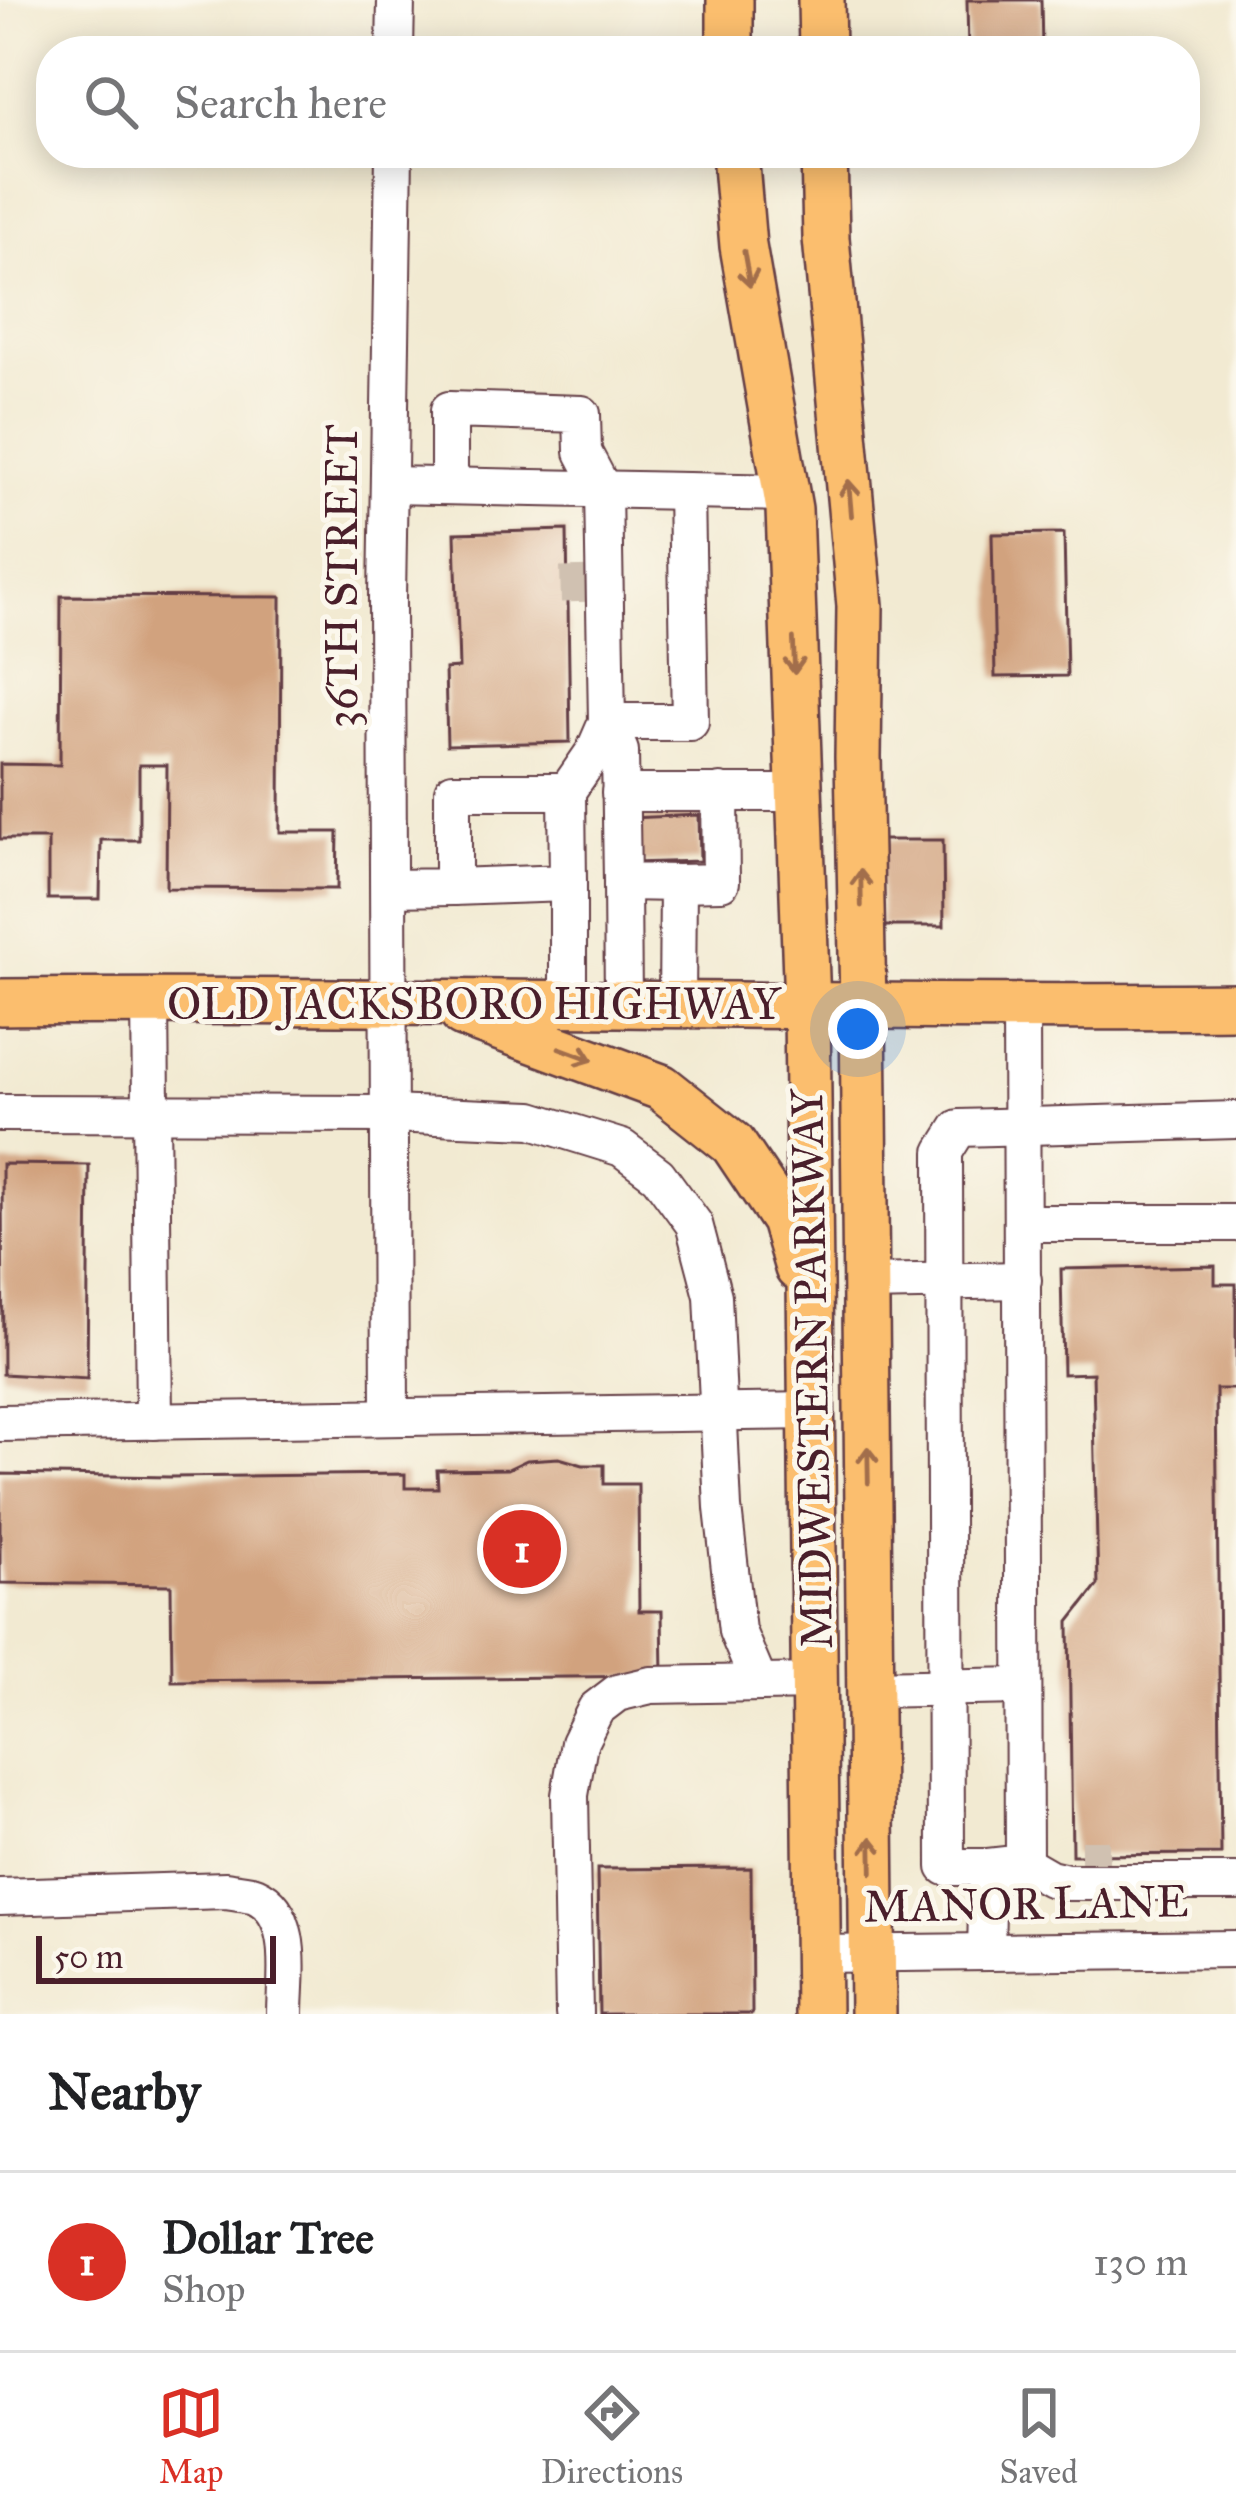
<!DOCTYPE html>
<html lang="en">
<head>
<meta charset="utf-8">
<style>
	:root { --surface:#fff; --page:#f2f2f2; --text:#202124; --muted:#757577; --line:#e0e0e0; --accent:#d93025 }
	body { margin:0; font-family:"IM FELL Great Primer",serif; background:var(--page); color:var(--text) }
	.scale { position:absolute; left:36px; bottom:30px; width:240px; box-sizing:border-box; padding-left:12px; border:6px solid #4a1f2b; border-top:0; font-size:33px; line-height:42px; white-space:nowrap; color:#4a1f2b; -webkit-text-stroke:9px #fbf7ec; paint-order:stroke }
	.you { position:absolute; left:858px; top:1029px; width:42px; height:42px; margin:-30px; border:9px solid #fff; border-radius:50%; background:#1a73e8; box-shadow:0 0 0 18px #1a73e833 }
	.badge { display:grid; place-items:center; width:78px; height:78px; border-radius:50%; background:var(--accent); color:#fff; font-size:39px; font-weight:700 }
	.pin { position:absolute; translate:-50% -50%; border:6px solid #fff; box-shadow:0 3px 12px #0006 }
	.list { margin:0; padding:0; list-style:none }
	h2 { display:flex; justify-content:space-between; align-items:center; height:156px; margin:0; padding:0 48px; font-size:51px }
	h2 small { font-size:39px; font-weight:400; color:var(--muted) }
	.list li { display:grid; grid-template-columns:78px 1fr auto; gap:36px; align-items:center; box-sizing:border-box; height:180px; padding:0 48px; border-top:3px solid var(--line) }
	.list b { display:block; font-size:45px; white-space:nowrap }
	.list p { margin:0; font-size:39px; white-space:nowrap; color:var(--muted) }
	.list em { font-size:39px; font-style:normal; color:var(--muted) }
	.icon { flex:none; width:66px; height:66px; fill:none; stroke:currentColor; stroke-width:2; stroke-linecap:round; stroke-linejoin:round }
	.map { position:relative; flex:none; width:1236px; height:2014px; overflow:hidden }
	.search { position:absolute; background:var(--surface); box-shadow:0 6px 30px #0003; left:36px; right:36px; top:36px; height:132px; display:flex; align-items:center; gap:30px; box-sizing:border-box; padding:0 42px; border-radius:48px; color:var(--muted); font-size:45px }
	.sheet { height:336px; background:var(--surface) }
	nav { display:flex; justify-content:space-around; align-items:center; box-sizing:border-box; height:168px; border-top:3px solid var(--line); background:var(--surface); font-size:33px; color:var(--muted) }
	nav a { display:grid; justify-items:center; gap:6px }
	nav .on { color:var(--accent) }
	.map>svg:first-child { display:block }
	.building { fill:#d1a27e }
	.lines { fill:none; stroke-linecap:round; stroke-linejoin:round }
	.minor-tunnel { stroke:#d0c1b1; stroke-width:36; stroke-dasharray:36 18; stroke-linecap:butt }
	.minor-casing { stroke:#633d44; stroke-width:40 }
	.major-casing { stroke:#633d44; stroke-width:50 }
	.minor { stroke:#fff; stroke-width:36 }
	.major { stroke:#fbbe6e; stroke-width:45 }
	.oneway { stroke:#a26e4c }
	.labels { text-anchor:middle; stroke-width:10; stroke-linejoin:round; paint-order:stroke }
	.street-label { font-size:45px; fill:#4a1f2b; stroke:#fbf7ec }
</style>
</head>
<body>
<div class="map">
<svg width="1236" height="2014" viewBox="0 0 1236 2014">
	<rect width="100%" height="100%" fill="#fbf7ec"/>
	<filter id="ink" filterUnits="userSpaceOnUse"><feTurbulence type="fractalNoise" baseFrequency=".00833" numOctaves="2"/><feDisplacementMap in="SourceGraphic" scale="24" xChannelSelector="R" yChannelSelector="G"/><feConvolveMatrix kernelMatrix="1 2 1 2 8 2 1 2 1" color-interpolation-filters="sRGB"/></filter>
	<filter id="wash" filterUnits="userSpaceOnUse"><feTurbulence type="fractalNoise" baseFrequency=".004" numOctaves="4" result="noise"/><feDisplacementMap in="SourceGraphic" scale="48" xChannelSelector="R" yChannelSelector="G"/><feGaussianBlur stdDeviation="2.7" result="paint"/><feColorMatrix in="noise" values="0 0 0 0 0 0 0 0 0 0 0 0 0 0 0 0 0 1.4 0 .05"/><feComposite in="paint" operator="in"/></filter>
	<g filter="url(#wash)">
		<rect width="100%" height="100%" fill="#f2ead2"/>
		<g id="blocks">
			<g class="building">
				<path d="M967 0H1041L1042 51H968Z"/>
				<path d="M567 530 570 742 447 745 445 669 459 668 455 533Z"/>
				<path d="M1064 533 1067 676 995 677 992 534Z"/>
				<path d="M61 596 281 597 280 832H338L337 889 166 888 167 765H139V840H101L100 899H48V839H0V764L60 765Z"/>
				<path d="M699 815 700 861 631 863 629 818Z"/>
				<path d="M881 840H943L944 926H881Z"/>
				<path d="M2 1164 89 1165 87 1379 3 1374Z"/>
				<path d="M1215 1266V1284H1236V1389H1216L1221 1854 1072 1855 1069 1622 1098 1585 1093 1373 1063 1374 1061 1269Z"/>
				<path d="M559 1458 583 1465H604V1484H638L639 1611H662L663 1676 172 1681 171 1585 0 1583V1474L170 1477 405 1474V1488H438L437 1470 508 1469 527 1460Z"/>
				<path d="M751 1868 752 2014H599L597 1869Z"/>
			</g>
		</g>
	</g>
	<g filter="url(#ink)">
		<use href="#blocks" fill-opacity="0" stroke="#633d44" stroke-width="3"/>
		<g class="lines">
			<g class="minor-tunnel">
				<path d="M578 567 579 602"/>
				<path d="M1081 1858H1109"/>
			</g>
			<defs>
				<g id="minor">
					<path d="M395 51 396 0"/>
					<path d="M389 485 786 493"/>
					<path d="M620 793H799"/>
					<path d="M622 882 623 1003"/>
					<path d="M678 883 721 882 720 792"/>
					<path d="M453 887 568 883 567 791"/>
					<path d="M389 888 453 887V791H567L594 752 607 722 603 490 583 452 582 414 449 410V486"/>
					<path d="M150 1001 154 1421"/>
					<path d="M568 1002V883"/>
					<path d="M677 1003 678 883 622 882 620 751 607 722H690L686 491"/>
					<path d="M0 1113 390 1114 532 1120 622 1148 658 1175 694 1224 713 1296 723 1508 737 1631 759 1683"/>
					<path d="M1022 1223H1236"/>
					<path d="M866 1283 1023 1280"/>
					<path d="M390 1417 387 599 394 153"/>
					<path d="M0 1423 811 1411"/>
					<path d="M870 1689 1023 1686"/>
					<path d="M1024 1863 1050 1878 1067 1882H1236"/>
					<path d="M988 1867H946L944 1152 959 1128 1236 1120"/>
					<path d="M0 1897 226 1890C235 1892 247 1892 255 1895 297 1913 285 1979 285 2014"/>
					<path d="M986 1952 988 1867 1024 1863 1021 1006"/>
					<path d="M817 1954 1236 1949"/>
					<path d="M574 2014 570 1795 579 1743 596 1709 617 1693 651 1685 814 1682"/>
				</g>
				<g id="major">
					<path d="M730 0V51"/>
					<path d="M821 0 822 51"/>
					<path d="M735 153 743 246 789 509 807 1005 818 2014"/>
					<path d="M824 153 826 238 860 606 858 757 863 1005 873 2014"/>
					<path d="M0 1002C412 998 824 1010 1236 1006"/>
					<path d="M463 1014 661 1087 733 1144 784 1220 798 1268"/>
				</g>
			</defs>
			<use href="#minor" class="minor-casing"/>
			<use href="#major" class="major-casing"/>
			<use href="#minor" class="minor"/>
			<use href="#major" class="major"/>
		</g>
		<defs><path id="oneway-shaft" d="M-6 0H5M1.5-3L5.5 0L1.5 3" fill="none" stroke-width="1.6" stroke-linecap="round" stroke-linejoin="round" transform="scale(3)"/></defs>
		<g class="oneway">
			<use href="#oneway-shaft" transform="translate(747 269) rotate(80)"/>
			<use href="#oneway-shaft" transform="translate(850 498) rotate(-95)"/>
			<use href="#oneway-shaft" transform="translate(794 656) rotate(88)"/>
			<use href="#oneway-shaft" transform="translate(861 888) rotate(-91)"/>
			<use href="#oneway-shaft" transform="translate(576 1054) rotate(20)"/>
			<use href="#oneway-shaft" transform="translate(868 1465) rotate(-91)"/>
			<use href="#oneway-shaft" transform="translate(872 1855) rotate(-91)"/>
		</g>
	</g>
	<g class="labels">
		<g class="street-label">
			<text transform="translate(341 576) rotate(-90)" y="16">36TH STREET</text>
			<text x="474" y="1019">OLD JACKSBORO HIGHWAY</text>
			<text transform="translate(811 1369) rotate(-91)" y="16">MIDWESTERN PARKWAY</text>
			<text transform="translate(1026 1903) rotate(-1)" y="16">MANOR LANE</text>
		</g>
	</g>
</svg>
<div class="scale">50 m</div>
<div class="you"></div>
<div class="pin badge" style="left:522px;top:1549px">1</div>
<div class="search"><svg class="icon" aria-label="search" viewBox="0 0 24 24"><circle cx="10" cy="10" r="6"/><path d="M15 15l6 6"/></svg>Search here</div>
</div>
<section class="sheet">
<h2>Nearby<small></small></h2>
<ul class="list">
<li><span class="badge">1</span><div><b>Dollar Tree</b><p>Shop</p></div><em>130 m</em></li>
</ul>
</section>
<nav>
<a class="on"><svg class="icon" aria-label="map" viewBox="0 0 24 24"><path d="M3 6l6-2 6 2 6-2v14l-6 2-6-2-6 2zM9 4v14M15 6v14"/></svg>Map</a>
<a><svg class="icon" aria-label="directions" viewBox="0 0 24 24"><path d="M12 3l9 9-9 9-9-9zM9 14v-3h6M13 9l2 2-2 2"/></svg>Directions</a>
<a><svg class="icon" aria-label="saved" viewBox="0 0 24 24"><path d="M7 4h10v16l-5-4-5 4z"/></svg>Saved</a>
</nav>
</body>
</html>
